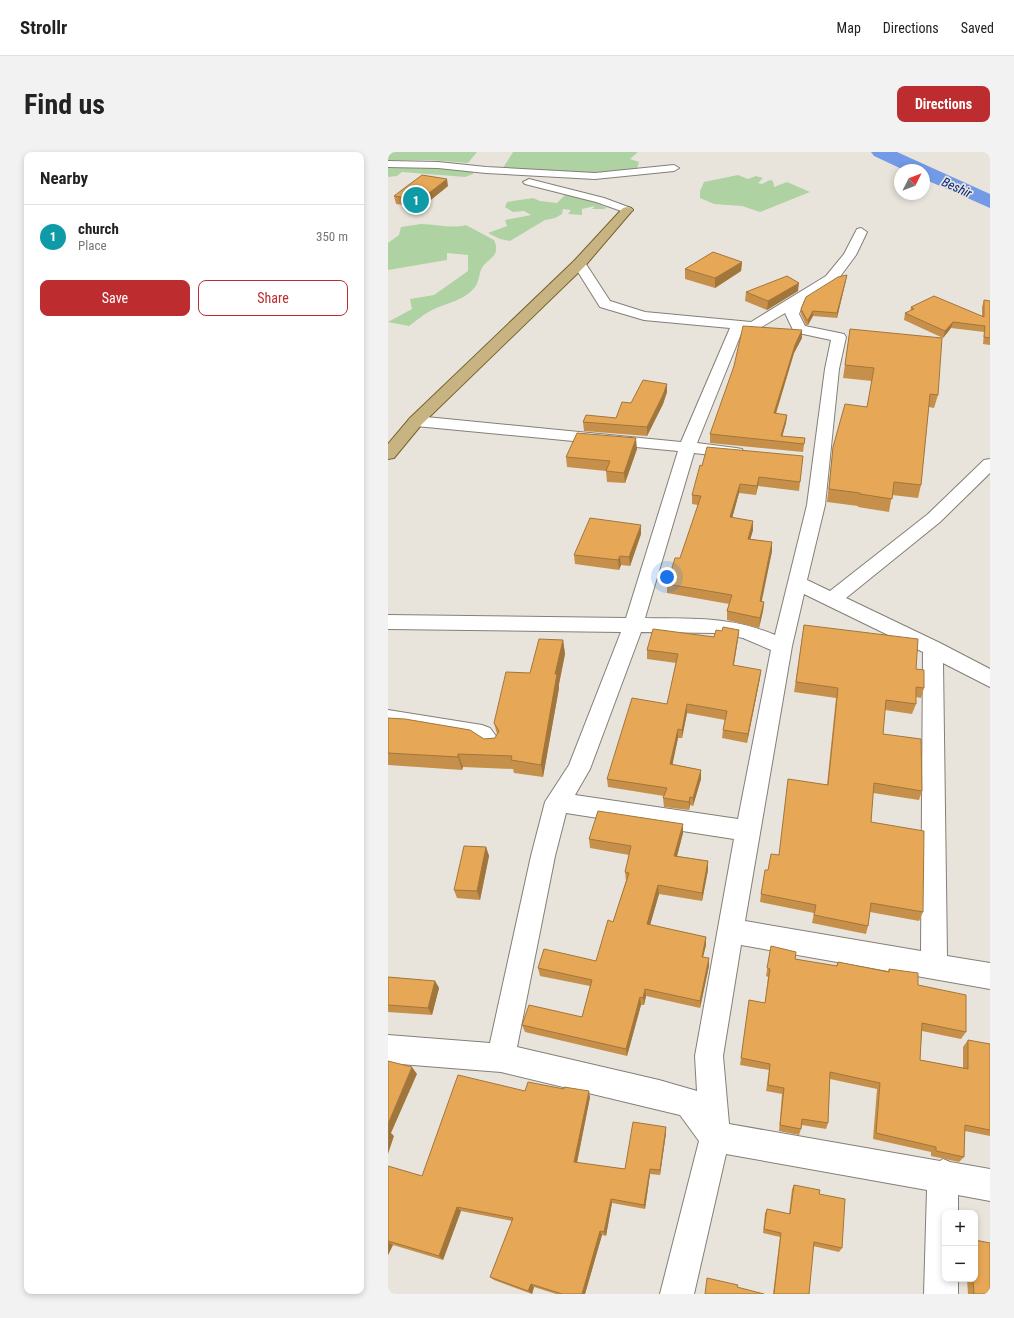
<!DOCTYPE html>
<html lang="en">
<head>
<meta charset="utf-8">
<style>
	:root { --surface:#fff; --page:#f2f2f2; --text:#222; --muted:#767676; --line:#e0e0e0; --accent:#bd2d2f }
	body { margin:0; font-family:"Roboto Condensed",sans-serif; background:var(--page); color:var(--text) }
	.controls { position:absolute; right:12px; bottom:12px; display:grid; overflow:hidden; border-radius:8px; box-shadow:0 2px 6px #0003 }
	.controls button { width:36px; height:36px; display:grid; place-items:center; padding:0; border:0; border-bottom:1px solid var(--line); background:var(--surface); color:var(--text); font:20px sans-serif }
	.compass { position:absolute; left:506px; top:12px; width:36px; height:36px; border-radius:50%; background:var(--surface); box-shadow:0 2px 6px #0003; rotate:48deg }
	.you { position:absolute; left:279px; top:425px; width:14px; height:14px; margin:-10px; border:3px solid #fff; border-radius:50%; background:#1a73e8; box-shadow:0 0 0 6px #1a73e833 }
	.badge { display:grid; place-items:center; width:26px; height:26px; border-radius:50%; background:var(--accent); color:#fff; font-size:13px; font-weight:700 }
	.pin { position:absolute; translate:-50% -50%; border:2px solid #fff; box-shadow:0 1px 4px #0006 }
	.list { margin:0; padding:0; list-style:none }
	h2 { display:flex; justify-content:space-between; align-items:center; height:52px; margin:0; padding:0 16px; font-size:17px }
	h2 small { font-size:13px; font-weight:400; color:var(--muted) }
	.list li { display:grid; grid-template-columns:26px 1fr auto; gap:12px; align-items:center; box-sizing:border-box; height:64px; padding:0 16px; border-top:1px solid var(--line) }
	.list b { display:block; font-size:15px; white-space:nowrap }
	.list p { margin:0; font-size:13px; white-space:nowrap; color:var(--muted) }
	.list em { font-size:13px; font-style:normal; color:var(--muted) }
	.actions { display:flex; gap:8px; padding:12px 16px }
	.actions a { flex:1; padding:9px 0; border:1px solid var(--accent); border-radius:8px; text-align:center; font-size:14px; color:var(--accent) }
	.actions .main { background:var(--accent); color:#fff }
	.map { position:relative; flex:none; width:602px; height:1142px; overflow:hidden; border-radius:8px }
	header { display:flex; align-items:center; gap:24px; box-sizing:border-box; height:56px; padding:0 20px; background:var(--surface); border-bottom:1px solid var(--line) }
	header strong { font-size:19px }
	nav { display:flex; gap:22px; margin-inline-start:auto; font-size:14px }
	.intro { display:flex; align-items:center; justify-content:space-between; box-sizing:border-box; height:96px; padding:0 24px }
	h1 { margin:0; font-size:28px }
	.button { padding:10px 18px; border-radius:8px; background:var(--accent); color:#fff; font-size:14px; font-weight:700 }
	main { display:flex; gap:24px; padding:0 24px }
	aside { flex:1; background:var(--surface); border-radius:8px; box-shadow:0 2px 6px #0003 }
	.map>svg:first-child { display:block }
	.green { fill:#afd2a2 }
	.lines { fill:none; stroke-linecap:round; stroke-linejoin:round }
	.river { fill:#739ae7; fill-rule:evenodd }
	.street-casing { stroke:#847f77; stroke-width:2 }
	.primary-casing { stroke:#78622c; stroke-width:2 }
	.street { fill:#fff; fill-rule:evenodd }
	.primary { fill:#c8b483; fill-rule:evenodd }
	.wall { fill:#c6904a }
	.shaded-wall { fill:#a1763c }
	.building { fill:#e6a856; stroke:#a1763c }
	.labels { text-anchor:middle; stroke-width:3.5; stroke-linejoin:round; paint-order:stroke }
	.far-water-label { font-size:13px; font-style:italic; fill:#03277e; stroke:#e9e4db }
</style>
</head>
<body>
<header>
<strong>Strollr</strong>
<nav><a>Map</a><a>Directions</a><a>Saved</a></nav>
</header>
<div class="intro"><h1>Find us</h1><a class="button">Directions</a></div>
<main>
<aside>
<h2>Nearby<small></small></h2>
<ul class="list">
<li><span class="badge" style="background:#0f9aa8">1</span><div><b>church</b><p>Place</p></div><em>350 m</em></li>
</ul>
<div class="actions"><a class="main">Save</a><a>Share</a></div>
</aside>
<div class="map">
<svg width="602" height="1142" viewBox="0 0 602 1142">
	<rect width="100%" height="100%" fill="#e9e4db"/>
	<g class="green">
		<path d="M0 0H89L80 11 41 8H0Z"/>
		<path d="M125 0H250L242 7 251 10 249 16 202 21 115 16Z"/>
		<path d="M0 12 85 17V22L77 25 14 20 9 24 0 25Z"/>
		<path d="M350 23 360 27 368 24 375 26 370 31 374 32 382 28 385 29 386 35 399 30 422 40 372 60 354 54 326 52 312 46V39L316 30Z"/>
		<path d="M177 43 197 46 219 56 215 57H204L207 54 194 57V63L180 62 183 58 175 57 174 62 167 66 157 68 122 89 112 87 100 81 119 74 117 68 143 63 136 59 125 60 117 55 119 50 145 46 152 49 169 51Z"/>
		<path d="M33 72C48 72 64 77 78 73L106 88C112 102 105 104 96 113 90 120 92 129 87 135 76 149 58 151 44 158 36 162 28 169 21 174L0 170 24 157 22 147 46 143 80 119V103L59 101V108L0 118V91L11 83 13 75Z"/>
	</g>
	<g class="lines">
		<path class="river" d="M483 0H509L602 42V56L536 27V18H516L486 4Z"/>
		<defs>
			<g id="street">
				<path d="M0 9 50 10 98 15 207 21 286 13 291 16 286 19 207 27 98 21 50 16 0 15Z"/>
				<path d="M141 27 216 46 243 56 245 58 239 61 208 50 137 32 135 30Z"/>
				<path d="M473 76 479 80 468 103 448 130 416 149 411 162 417 174 456 182 458 185 451 217 437 353 419 428 442 439 540 362 596 308 602 307V321L552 370 458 446 552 491 602 517V535L555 511 559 804 602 811V837L353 793 335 904 341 972 552 1009 555 1007 562 1010 602 1017V1049L570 1043V1061H557V1127H570V1142H536L539 1038 338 1002 306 1142H272L311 989 292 963 271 958 113 920 0 911V883L102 891 143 704 157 650 181 613 233 480 0 477V463L238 466 290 299 28 274 22 272 20 269 22 266 28 264 293 290 342 176 256 168 212 155 185 112 186 109H196L222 149 257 160 363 170 438 124 456 102 469 77ZM397 161 406 180 443 188 437 217 419 353 387 483C342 464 305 467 257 466L306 301 348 306 354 305 356 301 354 297 348 296 309 291 355 177H370ZM416 442 535 500 533 799 357 769 404 494ZM253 480 328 481 355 486 383 498 350 667 187 643 202 617ZM178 661 346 687 307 904 309 939 271 928 129 895 167 704Z"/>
				<path d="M0 558 94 573 102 576 113 591 110 597C99 601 95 598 87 590L0 574Z"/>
			</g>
			<path id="primary" d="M239 55 243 56 245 58 243 60 196 115 34 272 6 306 0 307V292L22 266 186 109 235 56Z"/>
		</defs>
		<use href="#street" class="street-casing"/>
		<use href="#primary" class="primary-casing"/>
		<use href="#street" class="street"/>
		<use href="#primary" class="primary"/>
	</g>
	<g class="wall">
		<path d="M60 34 34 55 8 52 6 44Z"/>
		<path d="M354 110 353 119 327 136 297 127V117Z"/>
		<path d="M458 128 449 166 425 164 420 173H418L413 162V157Z"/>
		<path d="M410 139 379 158 357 149 358 140Z"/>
		<path d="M596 148 602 149V193L595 192 596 180 563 176 555 186 516 168 517 161 522 159 523 155 594 164V155Z"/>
		<path d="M462 177 550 243 546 256 541 255 533 333 530 346 504 343 501 360 470 355V354L439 350 445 295 479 255 484 229 455 226Z"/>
		<path d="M414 178V186L406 201 388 262 399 263 398 271 394 284 417 286 415 300 322 291V282Z"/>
		<path d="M279 232V240L275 252 259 284 196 279 195 270 228 266 243 251Z"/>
		<path d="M249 297 237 331 219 330 218 319 179 315 178 305Z"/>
		<path d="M415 304 411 339 370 334 368 343 351 341 344 366 365 378 362 387 384 390V399L373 449 376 450 375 459 371 476 339 468V459L341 452 279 441V432L292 406 310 353 304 352V343L314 314Z"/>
		<path d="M253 382 242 414 233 413 231 418 187 412 186 403Z"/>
		<path d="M416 473 528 517 536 536 533 546 528 545V552L524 562 497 558 495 582 534 639 531 648 485 641 483 670 535 760 531 769 482 760 480 774 478 782 424 771 426 761 372 750 373 742 380 718 439 633 448 546 406 540Z"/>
		<path d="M351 478 350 487 346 513 372 526 359 591 334 586 335 578 337 568 299 561 294 586H290L284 612 313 618V627L305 654 302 653 301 658 276 655 275 646 276 644 220 635 219 627 279 552 288 511 259 507V498L326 485 334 479Z"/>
		<path d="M175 488 177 502 171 532V536L155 625 126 621 125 617 75 615 74 618 0 613V566L96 587 107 586 109 582 106 571 142 521Z"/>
		<path d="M295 681 289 704 320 709V718L314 749 271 742 262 773 318 785V793L315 805 321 814 312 856 258 844 256 853H253L239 904 137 880 134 873 194 865 202 834 152 824 150 816 208 809 225 770 238 729 237 720 241 703 202 696 201 687Z"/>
		<path d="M98 695 101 704 92 748 69 746 66 738Z"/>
		<path d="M383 794 407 807 448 814 450 810 500 820 501 817 530 833 578 880 573 887 534 879 532 908 575 916V895L580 888 602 892V984L577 979 576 1005 571 1010 543 1004V1000L485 987 489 937 442 927 440 971 438 977 414 973 413 977 411 983 391 979 394 942 378 939 381 918 352 913 361 848 377 851 380 825 378 824Z"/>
		<path d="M0 825 47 829 51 836 44 863 0 860Z"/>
		<path d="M137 939 202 945 189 1011 237 1017 278 975V981L272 1023 262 1022 257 1057 224 1051 218 1084 214 1083 197 1142H168L146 1135 144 1142 106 1128 102 1125 124 1069 73 1059 55 1108 5 1093 0 1103V1014L34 1024Z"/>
		<path d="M406 1033 431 1042 454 1096 451 1100 425 1094 421 1142H385L392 1085 375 1081 377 1061 379 1057 401 1062 404 1037Z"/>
		<path d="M579 1127H587L602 1142H580Z"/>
	</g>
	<g class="shaded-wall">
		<path d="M59 27 60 34 34 55 32 48Z"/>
		<path d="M354 110 353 119 327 136V126Z"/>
		<path d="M459 123 458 128 449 166V161Z"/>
		<path d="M411 131 410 139 379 158 380 149Z"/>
		<path d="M425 159V164L420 173V168Z"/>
		<path d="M565 170 563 176 555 186 557 179Z"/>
		<path d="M414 178V186L406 201 385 270 386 261 407 193Z"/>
		<path d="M279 232V240L275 252 259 284V275Z"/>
		<path d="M399 263 398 271 393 289V284Z"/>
		<path d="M248 286 249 297 237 331 236 321Z"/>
		<path d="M371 325 370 334 368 343 369 334Z"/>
		<path d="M352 332 351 341 342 374V365Z"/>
		<path d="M365 369V378L360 396V387Z"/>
		<path d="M253 373V382L242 414 241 405Z"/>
		<path d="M384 390V399L372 458V449Z"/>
		<path d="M232 404 233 413 231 418 230 408Z"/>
		<path d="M376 450 375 459 371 476 372 466Z"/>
		<path d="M351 478 350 487 344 522 345 513Z"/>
		<path d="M175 488 177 502 171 532V536L155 625 153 613 167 522Z"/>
		<path d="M373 518 372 526 359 591 360 582Z"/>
		<path d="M299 552V561L294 586V578Z"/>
		<path d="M290 577V586L283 620 282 612Z"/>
		<path d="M70 602 75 615 74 618 70 605Z"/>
		<path d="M313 618V627L305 654V646Z"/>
		<path d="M302 645V653L301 658V650Z"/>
		<path d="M295 672V681L287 712 286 704Z"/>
		<path d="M98 695 101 704 92 748 89 739Z"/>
		<path d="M320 709V718L314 749V741Z"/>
		<path d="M270 733 271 742 260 780 259 772Z"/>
		<path d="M318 785V793L313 813 314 805Z"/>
		<path d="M321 806V814L312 856V849Z"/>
		<path d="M47 829 51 836 44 863 40 856Z"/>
		<path d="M257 837 258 844 256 853 255 846Z"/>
		<path d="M252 845 253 853 239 904 238 897Z"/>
		<path d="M24 915 29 922 3 981 6 984 0 1002V972Z"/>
		<path d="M201 939 202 945 188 1015 186 1010Z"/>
		<path d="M278 975V981L272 1023V1018Z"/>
		<path d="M262 1017V1022L257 1057 256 1053Z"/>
		<path d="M223 1047 224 1051 218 1084 216 1080Z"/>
		<path d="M69 1055 73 1059 55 1108 51 1104Z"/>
		<path d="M212 1079 214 1083 197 1142H194Z"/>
		<path d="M0 1090 5 1093 0 1103Z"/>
		<path d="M143 1132 146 1135 144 1142 140 1139Z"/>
	</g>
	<g class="building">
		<path d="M34 23 59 27 32 48 6 44Z"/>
		<path d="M325 100 354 110 327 126 297 117Z"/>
		<path d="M459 123 449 161 425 159 420 168H419L413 157 418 145 450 125Z"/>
		<path d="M399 124 411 131 380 149 358 140Z"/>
		<path d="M546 144 596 165V148L602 149V186L596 185 597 174 565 170 557 179 517 161 526 157 523 155Z"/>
		<path d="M355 174 414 178 407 193 386 261 399 263 393 284 417 286 416 292 322 282 346 214Z"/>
		<path d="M462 177 554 186 550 243 542 242 533 333 506 330 504 347 472 342V341L441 337 445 295 457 252 479 255 486 216 457 213Z"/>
		<path d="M255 228 279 232 275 243 259 275 195 270 198 263 228 266 234 250 243 251Z"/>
		<path d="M189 281 248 286 236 321 218 319 222 309 178 305Z"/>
		<path d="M319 295 415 304 412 330 371 325 369 334 352 332 342 365 365 369 360 387 384 390 372 449 376 450 372 466 339 459 344 443 279 432 287 406H292L313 344 304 343 312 313 314 314Z"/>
		<path d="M202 366 253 373 241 405 232 404 230 408 186 403Z"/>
		<path d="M416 473 530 487 528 517 536 518V536L528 535V552L498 548 495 582 533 587 534 639 486 631 483 670 536 679 535 760 483 751 480 774 426 763 428 753 373 742 377 718H380L383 702 391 703 400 627 440 633 450 536 408 530Z"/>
		<path d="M335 475 351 478 345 513 373 518 360 582 335 578 339 559 299 552 294 578 290 577 282 612 313 618 305 646 302 645 301 650 275 646 279 636 219 627 244 546 279 552 290 502 259 498 265 477 326 485 328 478 334 479Z"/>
		<path d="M151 487 175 488 167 522H169L153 613 123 608 124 604 70 602V605L0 601V566L17 567 82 578 96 587 107 586 111 579 106 571 118 520 142 521Z"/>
		<path d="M210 659 295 672 286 704 320 709 314 741 270 733 259 772 318 785 314 805 321 806 312 849 257 837 255 846 252 845 238 897 134 873 141 853 194 865 204 828 150 816 156 797 208 809 220 768 225 770 241 721 237 720 243 694 201 687Z"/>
		<path d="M76 694 98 695 89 739 66 738Z"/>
		<path d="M383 794 408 800 407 807 449 814 450 810 501 820V817L530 821V833L578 843V880L534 871 532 908 580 917V888L602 892V978L577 973 576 1005 548 999V995L488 981 492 931 442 920 440 971 414 967 413 977 392 973 396 936 380 933 382 912 353 906 361 848 377 851 382 817 379 816Z"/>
		<path d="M0 825 47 829 40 856 0 853Z"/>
		<path d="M0 909 24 915 0 972Z"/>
		<path d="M70 923 137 939 140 930 176 937V935L201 939 186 1010 237 1017 245 970 278 975 272 1018 262 1017 256 1053 223 1047 216 1080 212 1079 194 1142H174L143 1132 140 1139 102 1125 125 1066 69 1055 51 1104 0 1089V1014L34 1024Z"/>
		<path d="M406 1033 432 1038 431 1042 457 1047 454 1096 426 1090 421 1142H386L393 1081 376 1077 379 1057 402 1062Z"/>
		<path d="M587 1088 602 1091V1142H586L585 1127H587Z"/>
		<path d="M319 1126 350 1133 349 1135 376 1142H317Z"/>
	</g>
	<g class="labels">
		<g class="far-water-label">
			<text transform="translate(569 35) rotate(25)" y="5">Beshir</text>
		</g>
	</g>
</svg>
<div class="controls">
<button>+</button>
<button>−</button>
</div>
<svg class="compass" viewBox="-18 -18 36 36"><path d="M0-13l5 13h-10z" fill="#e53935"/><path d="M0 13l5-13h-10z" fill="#767676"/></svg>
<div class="you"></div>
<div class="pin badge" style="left:28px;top:48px;background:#0f9aa8">1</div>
</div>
</main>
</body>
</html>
